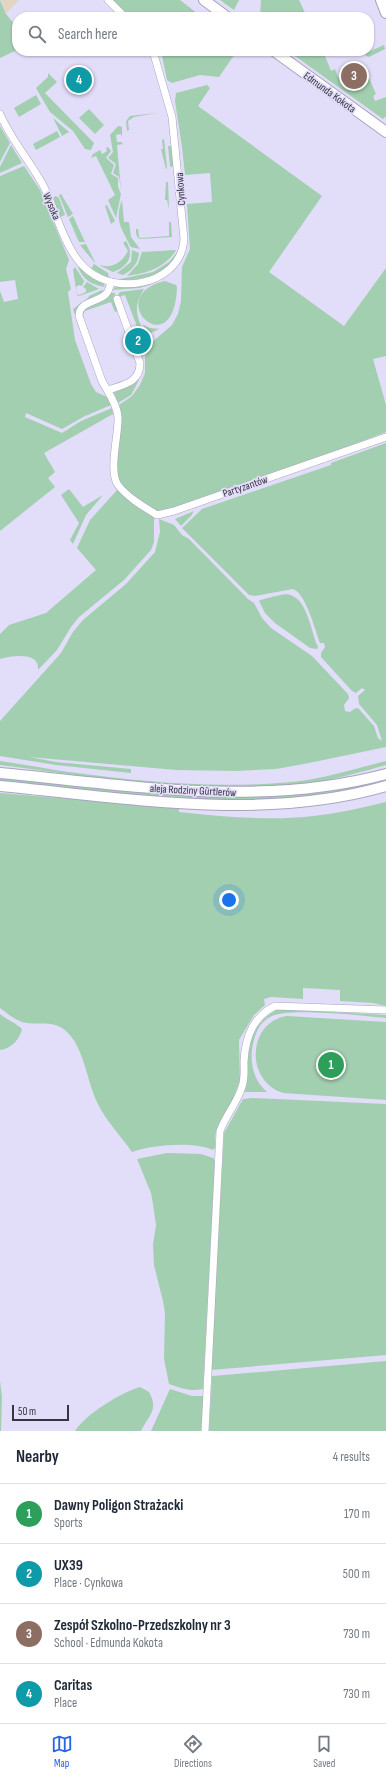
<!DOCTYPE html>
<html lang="en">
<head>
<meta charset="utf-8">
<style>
	:root { --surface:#fff; --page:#f6f6f7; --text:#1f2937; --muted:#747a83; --line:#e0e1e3; --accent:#2563eb }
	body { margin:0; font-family:"Sofia Sans Condensed",sans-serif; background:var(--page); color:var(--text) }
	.scale { position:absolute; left:12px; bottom:10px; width:57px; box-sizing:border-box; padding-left:4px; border:2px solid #373540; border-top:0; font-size:11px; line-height:14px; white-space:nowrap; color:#373540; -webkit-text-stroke:3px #e2ddf9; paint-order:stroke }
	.you { position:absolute; left:229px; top:900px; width:14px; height:14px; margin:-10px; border:3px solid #fff; border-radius:50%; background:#1a73e8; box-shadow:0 0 0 6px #1a73e833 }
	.badge { display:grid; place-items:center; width:26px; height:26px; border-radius:50%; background:var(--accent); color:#fff; font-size:13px; font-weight:700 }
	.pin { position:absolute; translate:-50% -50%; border:2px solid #fff; box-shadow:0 1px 4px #0006 }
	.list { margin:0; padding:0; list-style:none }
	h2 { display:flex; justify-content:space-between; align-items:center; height:52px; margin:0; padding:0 16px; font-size:17px }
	h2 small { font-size:13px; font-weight:400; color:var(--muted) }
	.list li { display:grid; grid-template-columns:26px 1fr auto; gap:12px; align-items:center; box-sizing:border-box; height:60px; padding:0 16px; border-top:1px solid var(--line) }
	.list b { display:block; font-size:15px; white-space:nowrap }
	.list p { margin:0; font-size:13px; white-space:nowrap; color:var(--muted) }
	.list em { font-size:13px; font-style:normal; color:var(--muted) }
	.icon { flex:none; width:22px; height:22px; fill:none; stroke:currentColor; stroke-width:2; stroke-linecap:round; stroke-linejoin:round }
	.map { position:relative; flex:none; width:386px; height:1431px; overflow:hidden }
	.search { position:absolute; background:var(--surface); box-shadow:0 1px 3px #0004; left:12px; right:12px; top:12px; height:44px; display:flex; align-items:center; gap:10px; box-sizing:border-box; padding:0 14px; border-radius:16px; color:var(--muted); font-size:15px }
	.sheet { height:292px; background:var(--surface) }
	nav { display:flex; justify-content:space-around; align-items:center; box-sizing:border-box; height:56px; border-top:1px solid var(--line); background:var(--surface); font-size:11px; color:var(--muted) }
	nav a { display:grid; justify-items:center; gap:2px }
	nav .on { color:var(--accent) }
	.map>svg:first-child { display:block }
	.commercial { fill:#e2d6c2 }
	.green { fill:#a3cfb1 }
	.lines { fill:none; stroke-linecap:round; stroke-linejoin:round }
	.street-casing { stroke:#a8a4be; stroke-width:8 }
	.secondary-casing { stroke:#a8a4be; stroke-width:12 }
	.street { stroke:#fff; stroke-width:7 }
	.secondary { stroke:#fff; stroke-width:10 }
	.labels { text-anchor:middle; stroke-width:3.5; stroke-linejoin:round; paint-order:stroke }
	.street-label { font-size:11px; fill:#373540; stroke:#e2ddf9 }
</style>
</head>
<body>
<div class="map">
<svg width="386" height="1431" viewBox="0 0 386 1431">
	<rect width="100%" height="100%" fill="#e2ddf9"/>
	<path class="commercial" d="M1 0H19L6 14Z"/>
	<g class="green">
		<path d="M0 0 6 14 17 27V50L0 58Z"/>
		<path d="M111 0H180L202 17H129Z"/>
		<path d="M220 0H239L234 10Z"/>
		<path d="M261 0H299L307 17H260Z"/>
		<path d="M384 45 385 49 369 57 366 56 364 51 366 53Z"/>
		<path d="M161 51H237L219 77 200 75 172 83 167 80Z"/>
		<path d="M288 51H323L331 71 335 69 338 77 348 84 368 76 376 94 373 96 375 101 386 97V116L383 119Z"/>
		<path d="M48 73 57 82 45 93 94 143 91 150 85 149 73 131 50 112 36 88 48 77Z"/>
		<path d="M207 85 210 88 198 106 322 196 269 272 344 326 386 268V356L373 359 386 405V432L236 489 157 515 118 485 115 467 119 405 132 396 140 385 145 373V357L150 344 172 325 178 314 181 301 182 267 190 249 187 204 212 202 210 173 185 175 182 147 175 101 176 93Z"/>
		<path d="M36 95 41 104 19 117 14 108Z"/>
		<path d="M89 109 104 125 95 134 79 118Z"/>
		<path d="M157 113 134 117 128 121 129 130 127 131 126 121 130 116Z"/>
		<path d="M53 118 69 132 62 136Z"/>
		<path d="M0 126 10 143 0 162Z"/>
		<path d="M118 126 122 127V137L121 134 116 135 117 142H121L123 144 117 145 121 190 119 177 113 173 116 164 108 158 113 152 110 135Z"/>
		<path d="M57 131 60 137 36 150 33 144Z"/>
		<path d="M164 139 167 168 166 169 161 149H163L162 140Z"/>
		<path d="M11 145 22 163 0 173V167Z"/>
		<path d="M168 146H173L175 166 170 167Z"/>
		<path d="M108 147 111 151 106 158 114 165 111 174 118 178V187L121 194 116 218 108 200 115 195 96 156 91 158 93 154 100 150 102 154 107 151 106 148Z"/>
		<path d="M24 166 40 190 69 260 66 269 71 289 68 292 75 340 91 384 96 392 107 397 111 405 83 417 62 429 26 413 25 417 62 433 81 421 112 408 113 414 44 453 55 472 48 478 55 487 0 531V291L4 302 18 299 15 280 0 282V176Z"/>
		<path d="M166 182H168L169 209 167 200H165Z"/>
		<path d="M61 194 73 214 68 217 59 195Z"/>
		<path d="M56 196 59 198 65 215 60 217 52 198Z"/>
		<path d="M122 200 124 222H129L131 237 140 249 131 247C122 229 114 221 122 200Z"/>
		<path d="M107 205 115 221 111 224 105 206Z"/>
		<path d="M73 216 85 242H79L69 219Z"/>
		<path d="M169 222H171L172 237 141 239C136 238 136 234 136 229H138L139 237 141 238 169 236Z"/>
		<path d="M126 241C135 255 128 267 113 272L99 265C113 269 122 262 128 251L123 243Z"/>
		<path d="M86 244 95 262V263L80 245Z"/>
		<path d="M132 250 139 253C138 264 132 270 123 275L117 273 131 262Z"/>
		<path d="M176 250C165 268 147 273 127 276L138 264 142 252Z"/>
		<path d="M179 250C169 276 141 281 116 280L153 272 169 262Z"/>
		<path d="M94 264 108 273 109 278 91 269Z"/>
		<path d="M75 267 84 281 82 286 79 285 76 287 77 294 79 295 86 292V289L83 287 87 282 99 289 79 296 77 295 73 270Z"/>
		<path d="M78 267 103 283 105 287C92 285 83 280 78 267Z"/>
		<path d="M165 281 176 285 177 287C174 368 100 296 165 281Z"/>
		<path d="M151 283 150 285 139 288 112 290 117 286Z"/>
		<path d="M144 289C130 312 140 318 146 341L141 354 137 344 142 342 141 337 125 295 116 298 120 292Z"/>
		<path d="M102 290 105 291 103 293C93 298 73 303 76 317 77 322 80 327 80 331L73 309 88 298 89 296Z"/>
		<path d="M111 293H115L114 298 118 311 115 312 111 302 85 311 83 315 85 323 82 316 83 311Z"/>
		<path d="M143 325 150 328 159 329 151 333 148 338Z"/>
		<path d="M139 380 131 395 118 403 114 393 115 391 132 385Z"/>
		<path d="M386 443V747L304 764 276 769 236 771 176 770 29 757 56 762 131 769V773L56 765 0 756V721L61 653 73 632 83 620 126 584 155 552 160 532 159 519 174 525 182 535 189 539 248 599 254 603 262 618 271 628 312 656 348 694 349 698 344 705 345 711 350 712 354 709 358 708 374 726 378 738 382 741 377 725 359 704 358 696 365 690 362 688 356 693 352 691 321 657V653L325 647 324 643H320C315 631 306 593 293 589L255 596 249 595 182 528 202 509 331 465V463Z"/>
		<path d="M69 489 83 507 103 495 86 515 73 544 70 540 79 523 61 495Z"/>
		<path d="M118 489 154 517V542L151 550 124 580 79 617 71 627 57 650 38 670C40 651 11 656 0 659V634L9 625 46 613 96 570 77 548 90 520Z"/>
		<path d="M194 511 191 516 181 526 175 519Z"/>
		<path d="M286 594C308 596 310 630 318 647L317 649 310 648 275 623 265 613 259 601C261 599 280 595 286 594Z"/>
		<path d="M0 761C23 764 46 769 69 772 142 782 218 789 291 782 323 779 354 769 386 761V765C358 773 329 781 300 785 202 797 97 777 0 765Z"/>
		<path d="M0 778 189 795 228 797 275 796 309 792 386 778V782C334 793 280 802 227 801 151 800 75 789 0 781Z"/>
		<path d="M0 793 179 808V812C223 817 269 821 314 816 338 813 362 808 386 802V1006L373 1003 340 1001V990L303 988V999L271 997 264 999 265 1005 254 1015 239 1040 240 1080 233 1099 217 1129 215 1136V1148L213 1150C193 1141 152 1145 132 1152 121 1136 105 1120 97 1102 87 1081 84 1048 67 1032 55 1020 41 1025 27 1023 17 1022 8 1014 0 1008Z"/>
		<path d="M278 1009 386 1015V1018C363 1016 287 1007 270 1017 258 1023 254 1037 252 1050 250 1066 255 1082 267 1092H246L244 1091C249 1082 247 1073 248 1063 248 1039 256 1021 278 1009Z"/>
		<path d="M0 1014C7 1020 16 1023 22 1029 20 1039 11 1049 0 1050Z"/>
		<path d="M287 1016 386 1022V1100L283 1093C245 1081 247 1022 287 1016Z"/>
		<path d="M252 1098 386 1104V1355L211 1370 224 1133 243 1099Z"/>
		<path d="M167 1153 201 1154 213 1158 215 1161 203 1389C191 1392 181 1388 169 1384L164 1359 165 1313 163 1301 154 1265 153 1245 156 1225 153 1204 151 1193 137 1159Z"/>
		<path d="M386 1361V1431H209L212 1376Z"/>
		<path d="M0 1381 2 1397 1 1431H0Z"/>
		<path d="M140 1387 149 1392C159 1410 149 1415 141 1431H75C86 1414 120 1393 140 1387Z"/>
		<path d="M170 1389 192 1396H204L201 1431H151Z"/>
	</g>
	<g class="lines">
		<defs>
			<g id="street">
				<path d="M108 0 125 17"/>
				<path d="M0 114C11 140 31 162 44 187 62 223 68 276 117 283 130 285 144 283 156 278 172 270 183 257 184 239L172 117 153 51"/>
				<path d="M111 282C110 286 109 291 106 294 97 303 79 301 79 316L102 381C108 392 117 404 118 417 119 434 108 471 118 485 127 497 144 507 157 515L174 511 386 437"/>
				<path d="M108 390C123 385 140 383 140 363L117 299"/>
				<path d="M205 1431 220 1131C226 1115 237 1103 242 1087 245 1078 244 1071 244 1062 245 1039 252 1017 275 1006L386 1010"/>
			</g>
			<g id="secondary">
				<path d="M204 0 227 17"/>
				<path d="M381 0 386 13"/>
				<path d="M274 51 386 132"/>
				<path d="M0 773C128 785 259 808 386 774"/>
				<path d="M0 786C127 798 261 822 386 786"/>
			</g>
		</defs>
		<use href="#street" class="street-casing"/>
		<use href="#secondary" class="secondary-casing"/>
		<use href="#street" class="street"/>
		<use href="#secondary" class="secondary"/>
	</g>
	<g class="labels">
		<g class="street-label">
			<text transform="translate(330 92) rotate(36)" y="4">Edmunda Kokota</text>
			<text transform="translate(180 189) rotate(-94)" y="4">Cynkowa</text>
			<text transform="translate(52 206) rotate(67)" y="4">Wysoka</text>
			<text transform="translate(245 486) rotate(-19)" y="4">Partyzantów</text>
			<text transform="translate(193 790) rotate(3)" y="4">aleja Rodziny Gürtlerów</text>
		</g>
	</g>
</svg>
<div class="scale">50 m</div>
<div class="you"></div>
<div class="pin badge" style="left:331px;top:1065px;background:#2e9e5b">1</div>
<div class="pin badge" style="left:138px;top:341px;background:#0f9aa8">2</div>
<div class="pin badge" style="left:354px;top:76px;background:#8d6e63">3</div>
<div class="pin badge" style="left:79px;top:80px;background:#0f9aa8">4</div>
<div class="search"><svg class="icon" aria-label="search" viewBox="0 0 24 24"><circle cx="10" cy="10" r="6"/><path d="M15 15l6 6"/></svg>Search here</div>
</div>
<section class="sheet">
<h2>Nearby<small>4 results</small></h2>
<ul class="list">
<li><span class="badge" style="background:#2e9e5b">1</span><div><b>Dawny Poligon Strażacki</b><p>Sports</p></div><em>170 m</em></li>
<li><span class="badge" style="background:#0f9aa8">2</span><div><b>UX39</b><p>Place · Cynkowa</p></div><em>500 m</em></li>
<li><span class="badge" style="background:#8d6e63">3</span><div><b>Zespół Szkolno-Przedszkolny nr 3</b><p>School · Edmunda Kokota</p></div><em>730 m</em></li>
<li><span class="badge" style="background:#0f9aa8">4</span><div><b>Caritas</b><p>Place</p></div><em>730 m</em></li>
</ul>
</section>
<nav>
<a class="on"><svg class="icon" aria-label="map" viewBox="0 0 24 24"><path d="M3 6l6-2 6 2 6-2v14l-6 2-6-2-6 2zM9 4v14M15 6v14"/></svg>Map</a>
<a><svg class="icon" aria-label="directions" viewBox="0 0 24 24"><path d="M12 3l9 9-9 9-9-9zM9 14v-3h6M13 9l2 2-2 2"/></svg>Directions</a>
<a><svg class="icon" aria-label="saved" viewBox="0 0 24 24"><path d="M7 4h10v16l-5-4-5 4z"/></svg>Saved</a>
</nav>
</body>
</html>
